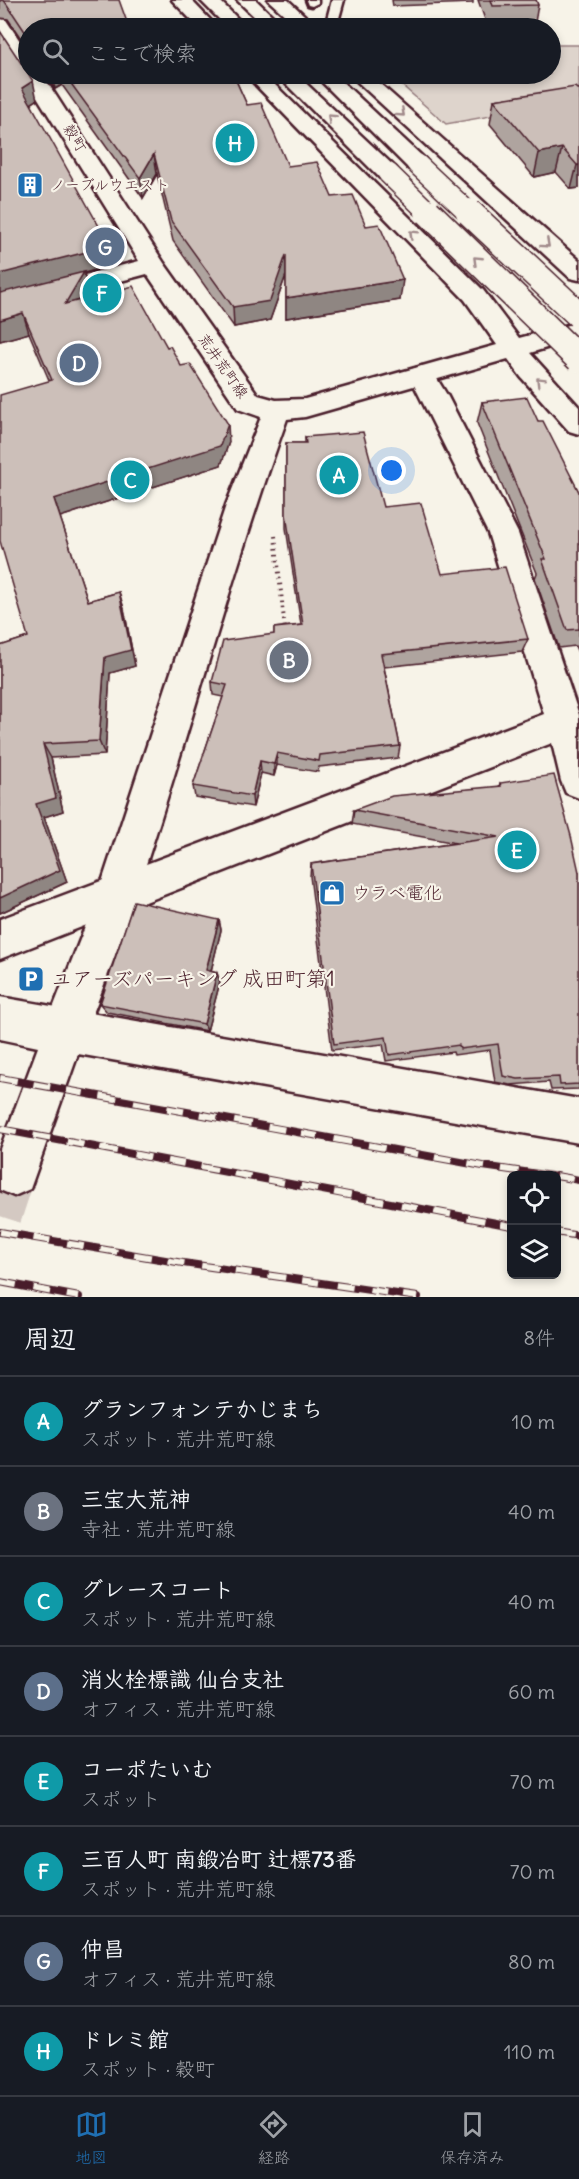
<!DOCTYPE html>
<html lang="ja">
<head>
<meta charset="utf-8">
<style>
	:root { --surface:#171b24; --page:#20242c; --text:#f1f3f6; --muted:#9ea1a6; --line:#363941; --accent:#1f6fb2 }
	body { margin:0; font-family:Delius,"Klee One",sans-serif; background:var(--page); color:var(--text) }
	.controls { position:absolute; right:18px; bottom:18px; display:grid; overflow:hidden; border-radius:9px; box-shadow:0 3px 9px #0003 }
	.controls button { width:54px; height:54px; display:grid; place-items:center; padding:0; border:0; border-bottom:2px solid var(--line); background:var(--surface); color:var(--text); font:30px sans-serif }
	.you { position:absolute; left:392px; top:471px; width:21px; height:21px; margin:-15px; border:4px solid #fff; border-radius:50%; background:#1a73e8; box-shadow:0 0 0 9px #1a73e833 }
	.badge { display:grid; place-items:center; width:39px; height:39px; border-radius:50%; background:var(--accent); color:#fff; font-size:20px; font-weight:700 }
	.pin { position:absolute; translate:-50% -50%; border:3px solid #fff; box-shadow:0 2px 6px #0006 }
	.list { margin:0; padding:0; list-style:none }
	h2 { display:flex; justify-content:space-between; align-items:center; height:78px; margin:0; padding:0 24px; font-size:26px }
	h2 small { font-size:20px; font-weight:400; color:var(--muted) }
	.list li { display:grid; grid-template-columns:39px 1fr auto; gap:18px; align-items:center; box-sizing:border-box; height:90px; padding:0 24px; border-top:2px solid var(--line) }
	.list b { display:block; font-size:22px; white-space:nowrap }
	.list p { margin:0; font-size:20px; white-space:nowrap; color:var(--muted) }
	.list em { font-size:20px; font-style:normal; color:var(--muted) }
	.icon { flex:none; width:33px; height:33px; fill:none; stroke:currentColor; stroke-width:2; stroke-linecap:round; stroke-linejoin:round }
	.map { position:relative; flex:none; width:579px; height:1297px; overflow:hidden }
	.search { position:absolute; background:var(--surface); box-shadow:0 3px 9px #0003; left:18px; right:18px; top:18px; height:66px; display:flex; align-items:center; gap:15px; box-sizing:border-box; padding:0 21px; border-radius:33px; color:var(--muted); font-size:22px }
	.sheet { height:798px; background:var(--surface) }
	nav { display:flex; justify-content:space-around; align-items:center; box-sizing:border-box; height:84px; border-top:2px solid var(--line); background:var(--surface); font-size:16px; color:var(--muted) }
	nav a { display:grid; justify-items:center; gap:3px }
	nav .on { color:var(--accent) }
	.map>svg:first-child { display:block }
	.green { fill:#ded4cc; stroke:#947a7c; stroke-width:1.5 }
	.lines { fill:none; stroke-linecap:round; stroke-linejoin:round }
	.street-tunnel { stroke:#d4c9c2; stroke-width:43; stroke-dasharray:43 21; stroke-linecap:butt }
	.lane-casing { stroke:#4a1f2b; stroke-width:5 }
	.street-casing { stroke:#4a1f2b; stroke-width:5 }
	.secondary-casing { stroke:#4a1f2b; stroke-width:5 }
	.path { stroke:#4a1f2b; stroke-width:4; stroke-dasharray:1.5 4.5; stroke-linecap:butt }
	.lane { fill:#f7f3e8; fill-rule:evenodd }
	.street { fill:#f7f3e8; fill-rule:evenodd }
	.secondary { fill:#f7f3e8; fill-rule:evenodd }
	.rail-casing { stroke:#4a1f2b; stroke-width:8 }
	.rail { stroke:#f7f3e8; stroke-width:6; stroke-dasharray:17; stroke-linecap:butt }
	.secondary-bridge-far1-casing { stroke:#4a1f2b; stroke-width:23; stroke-linecap:butt }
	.secondary-bridge-casing { stroke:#4a1f2b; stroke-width:29; stroke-linecap:butt }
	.secondary-bridge-far1 { stroke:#f7f3e8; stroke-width:20 }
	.secondary-bridge { stroke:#f7f3e8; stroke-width:26 }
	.wall { fill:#afa49f; stroke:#4a1f2b; stroke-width:1.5 }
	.shaded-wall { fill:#8f8682; stroke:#4a1f2b; stroke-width:1.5 }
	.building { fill:#ccbfb9; stroke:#4a1f2b; stroke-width:1.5 }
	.oneway { stroke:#a0898a }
	.labels { text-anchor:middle; stroke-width:4.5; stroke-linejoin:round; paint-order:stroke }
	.far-street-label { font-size:15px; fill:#4a1f2b; stroke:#f7f3e8 }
	.far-poi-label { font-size:15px; fill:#4a1f2b; stroke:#f7f3e8; text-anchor:start }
	.poi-label { font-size:18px; fill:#4a1f2b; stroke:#f7f3e8; text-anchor:start }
	.near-poi-label { font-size:21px; fill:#4a1f2b; stroke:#f7f3e8; text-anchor:start }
</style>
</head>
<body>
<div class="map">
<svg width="579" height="1297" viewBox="0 0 579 1297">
	<rect width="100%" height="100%" fill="#f7f3e8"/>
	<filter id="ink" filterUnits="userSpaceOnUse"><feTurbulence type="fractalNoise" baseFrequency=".0167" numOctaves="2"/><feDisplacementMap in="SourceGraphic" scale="12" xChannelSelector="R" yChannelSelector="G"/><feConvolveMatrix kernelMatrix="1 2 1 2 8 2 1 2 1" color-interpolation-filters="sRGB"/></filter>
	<g filter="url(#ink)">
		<path class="green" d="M551 45H579V100L446 124 389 74H550Z"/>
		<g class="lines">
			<path class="street-tunnel" d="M0 1216 14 1173"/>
			<defs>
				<g id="lane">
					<path d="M306 0H318V3L312 6 308 5Z"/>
					<path d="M332 0H344L339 18 349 28H338L327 19Z"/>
				</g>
				<g id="street">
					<path d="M422 366 431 369 447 395 518 533 579 715V798L566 793 561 781 552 743 0 959V919L544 714 488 533 409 375 413 369Z"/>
					<path d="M0 997 579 1099V1143L78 1054 30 1189 14 1196 0 1190V1149L38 1047 0 1039Z"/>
				</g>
				<g id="secondary">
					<path d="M172 0H191L218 28H199Z"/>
					<path d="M200 0H219L247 28H228Z"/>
					<path d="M237 0H256L285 28H266Z"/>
					<path d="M268 0H288L318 28H299Z"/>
					<path d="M0 19 6 20 28 53V74H42L164 263 258 395 276 400 305 399 497 345 465 300 245 74H264L483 290 519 338 579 322V338L530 353 579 407V434L569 431 521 377 508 359 305 417 287 419C212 626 164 842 80 1046L65 1052 50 1046 44 1031 98 894 226 505 261 417 238 409 147 274 0 313V297L139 261 23 74 25 72 21 71 0 38Z"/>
					<path d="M276 74H296L396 168 399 173 396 178 388 180 380 178Z"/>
					<path d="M314 74H334L425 159 428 164 425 169 417 170 409 169Z"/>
					<path d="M349 74H369L579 260V280L570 278Z"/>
				</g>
			</defs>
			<use href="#lane" class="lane-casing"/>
			<use href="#street" class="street-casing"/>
			<use href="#secondary" class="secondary-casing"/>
			<path class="path" d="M275 536 285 630"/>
			<use href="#lane" class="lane"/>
			<use href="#street" class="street"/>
			<use href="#secondary" class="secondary"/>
			<defs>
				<g id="rail">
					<path d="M0 1078 483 1166 551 1176"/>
					<path d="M0 1129 512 1226"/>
					<path d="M556 1176 579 1180"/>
					<path d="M0 1232 183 1263 418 1297"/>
					<path d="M556 1232 579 1236"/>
					<path d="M0 1282 79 1297"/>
				</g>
			</defs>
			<use href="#rail" class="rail-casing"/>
			<use href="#rail" class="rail"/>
			<defs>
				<g id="secondary-bridge-far1">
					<path d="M417 164 470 214"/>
					<path d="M388 173 430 214"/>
				</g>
				<g id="secondary-bridge">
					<path d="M428 212 579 359"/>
					<path d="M469 212 579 315"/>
				</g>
			</defs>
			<use href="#secondary-bridge-far1" class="secondary-bridge-far1-casing"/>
			<use href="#secondary-bridge" class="secondary-bridge-casing"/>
			<use href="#secondary-bridge-far1" class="secondary-bridge-far1"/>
			<use href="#secondary-bridge" class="secondary-bridge"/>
		</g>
		<g class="wall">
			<path d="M0 0 128 25 177 28H28V64L26 53V46L8 19 0 18Z"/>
			<path d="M392 0H473V3L393 6Z"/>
			<path d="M478 0H536L538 5 534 28H488Z"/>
			<path d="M0 31 37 100 31 104 109 256 102 268 84 273 88 292 84 299 167 347 181 366 229 442 221 465 60 517 88 601 119 592 124 609 135 666 110 673 105 755 51 758 63 811 44 817 67 882 0 913V646L28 637 49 380 29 333 0 341Z"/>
			<path d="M44 74H233L247 105 288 166 332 197 366 226 400 300 286 318V275L270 320 234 327 173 241 157 174 143 198 62 85 55 89Z"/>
			<path d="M577 89H579V188L571 189 556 172 534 177 490 124 494 100Z"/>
			<path d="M482 402 538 421 579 492V655L575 646 559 648 535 578 537 573 477 423Z"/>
			<path d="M305 437 383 507 442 574 528 639 522 652 384 667 400 746 398 758 319 767 318 772 277 765 274 776 261 773 253 807 195 797 193 786 223 697 213 695 212 682 274 634V628L301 625 286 528V443H305Z"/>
			<path d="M500 783 579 872V1089L551 1090 549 1082 510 1085 495 1082 490 1050 454 1055 453 1052 386 1061 383 1044 332 1050 310 876 311 864 456 843 352 824 354 810 499 787Z"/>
			<path d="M219 920 221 930 211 971 217 973 220 982 207 1031 107 1012 100 1004Z"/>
		</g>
		<g class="shaded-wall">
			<path d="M51 74H60L62 85 55 89Z"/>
			<path d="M33 81 37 100 26 107 22 88Z"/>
			<path d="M562 148 556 172 534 177 539 153Z"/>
			<path d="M154 154 157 174 143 198 140 178Z"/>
			<path d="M577 165H579V188L571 189Z"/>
			<path d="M105 237 109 256 102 268 84 273 88 292 70 324 65 304 0 295V274Z"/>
			<path d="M286 255V275L270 320 234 327 233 307Z"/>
			<path d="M403 280 400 300 286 318V298Z"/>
			<path d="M23 313 29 333 0 341V320Z"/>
			<path d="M228 424 229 442 221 465 60 517 54 499Z"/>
			<path d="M119 592 124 609 135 666 110 673 105 755 99 741 105 657Z"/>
			<path d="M43 744 51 758 63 811 44 817 67 882 0 913V898L36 804Z"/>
			<path d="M277 753V765L274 776V764Z"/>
			<path d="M260 761 261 773 253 807 252 796Z"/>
			<path d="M219 920 221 930 209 979 206 970Z"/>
			<path d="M217 973 220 982 207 1031 204 1024Z"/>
		</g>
		<g class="building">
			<path d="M2 0H119L128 25 175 20 177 28H28V53H26V33L4 0Z"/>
			<path d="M491 0H536L538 5 493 6Z"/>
			<path d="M0 31 33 81 22 88 105 237 98 249 0 274Z"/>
			<path d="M64 74H233L247 105 261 103 288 166 317 162 332 197 353 195 366 226 379 224 403 280 286 298V255L270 301 233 307 171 221 154 154 140 178Z"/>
			<path d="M575 87 577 89H579V165H577L562 148 539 153 494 100Z"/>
			<path d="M84 272 65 304 133 286 167 347 170 346 181 366 190 364 228 424 220 446 54 499 88 601 119 592 131 650 105 657 99 741 43 744 56 798 36 804 60 870 0 898V646L28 637 0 541V395L52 380 23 313 0 320V293Z"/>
			<path d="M527 397 538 421H543L579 492V629L567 630 542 559H546L482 402Z"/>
			<path d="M363 432 383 507 421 503 442 574 505 567 528 639 381 654 400 746 320 755 319 761 277 753 274 764 260 761 252 796 193 786 227 685 212 682 223 641 274 634V628L303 625 286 514V443H306L305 437Z"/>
			<path d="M554 775 571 836 579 872V1084L560 1085 559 1077 518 1079 503 1076 498 1044 460 1049 459 1045 389 1055 386 1037 334 1044 311 864 499 837 354 810 392 796 501 786 500 783Z"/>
			<path d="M134 901 219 920 206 970 217 973 204 1024 100 1004Z"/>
		</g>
		<defs><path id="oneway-chevron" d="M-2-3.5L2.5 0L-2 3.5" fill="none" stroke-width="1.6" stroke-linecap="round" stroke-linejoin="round" transform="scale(1.5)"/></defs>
		<g class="oneway">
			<use href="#oneway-chevron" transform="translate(401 113) rotate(42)"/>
			<use href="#oneway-chevron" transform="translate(331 118) rotate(-136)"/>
			<use href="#oneway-chevron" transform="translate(413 234) rotate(-135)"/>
			<use href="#oneway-chevron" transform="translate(546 244) rotate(42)"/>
			<use href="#oneway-chevron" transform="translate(477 260) rotate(-136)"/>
			<use href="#oneway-chevron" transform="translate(540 381) rotate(-135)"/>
		</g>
	</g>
	<defs>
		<symbol id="building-square" viewBox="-11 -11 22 22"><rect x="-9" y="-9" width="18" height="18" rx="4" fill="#1f6fb2" stroke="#f7f3e8"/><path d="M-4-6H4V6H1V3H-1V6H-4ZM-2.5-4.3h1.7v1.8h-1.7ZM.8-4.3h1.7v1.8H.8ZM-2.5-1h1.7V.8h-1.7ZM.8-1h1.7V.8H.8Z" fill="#fff"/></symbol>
		<symbol id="shop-square" viewBox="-11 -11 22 22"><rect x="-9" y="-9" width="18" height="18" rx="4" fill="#1f6fb2" stroke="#f7f3e8"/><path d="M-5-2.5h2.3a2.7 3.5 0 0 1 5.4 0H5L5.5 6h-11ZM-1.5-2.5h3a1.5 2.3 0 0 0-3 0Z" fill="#fff"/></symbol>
		<symbol id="parking-square" viewBox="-11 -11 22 22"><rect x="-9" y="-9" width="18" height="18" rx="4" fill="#1f6fb2" stroke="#f7f3e8"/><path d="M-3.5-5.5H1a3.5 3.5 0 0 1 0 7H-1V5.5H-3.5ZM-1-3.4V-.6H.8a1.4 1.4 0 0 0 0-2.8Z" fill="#fff"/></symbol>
	</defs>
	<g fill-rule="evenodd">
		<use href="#building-square" x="15" y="170" width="30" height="30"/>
		<use href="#shop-square" x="317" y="878" width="30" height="30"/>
		<use href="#parking-square" x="16" y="964" width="30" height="30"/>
	</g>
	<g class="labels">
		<g class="far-street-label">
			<text transform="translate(75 138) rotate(58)" y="5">穀町</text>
			<text transform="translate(223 366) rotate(55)" y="5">荒井荒町線</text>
		</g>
		<g class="far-poi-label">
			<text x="50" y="190">ノーブルウエスト</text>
		</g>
		<g class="poi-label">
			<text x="352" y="899">ウラベ電化</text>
		</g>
		<g class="near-poi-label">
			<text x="51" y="986">ユアーズパーキング 成田町第1</text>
		</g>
	</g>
</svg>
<div class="controls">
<button><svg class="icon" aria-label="locate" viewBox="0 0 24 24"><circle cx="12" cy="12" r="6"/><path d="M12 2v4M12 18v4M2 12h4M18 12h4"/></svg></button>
<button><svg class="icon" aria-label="layers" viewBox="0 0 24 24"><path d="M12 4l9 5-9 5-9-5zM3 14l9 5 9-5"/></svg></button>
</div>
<div class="you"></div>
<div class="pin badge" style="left:339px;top:475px;background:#0f9aa8">A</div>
<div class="pin badge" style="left:289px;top:660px;background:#6b7280">B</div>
<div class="pin badge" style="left:130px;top:480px;background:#0f9aa8">C</div>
<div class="pin badge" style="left:79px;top:363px;background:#5c6f8a">D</div>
<div class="pin badge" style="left:517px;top:850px;background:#0f9aa8">E</div>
<div class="pin badge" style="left:102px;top:293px;background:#0f9aa8">F</div>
<div class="pin badge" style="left:105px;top:247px;background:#5c6f8a">G</div>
<div class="pin badge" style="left:235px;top:143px;background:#0f9aa8">H</div>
<div class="search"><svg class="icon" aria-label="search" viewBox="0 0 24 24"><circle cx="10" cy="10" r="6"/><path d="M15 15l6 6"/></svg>ここで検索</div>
</div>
<section class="sheet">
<h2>周辺<small>8件</small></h2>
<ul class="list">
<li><span class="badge" style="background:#0f9aa8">A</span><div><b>グランフォンテかじまち</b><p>スポット · 荒井荒町線</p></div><em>10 m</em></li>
<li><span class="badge" style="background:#6b7280">B</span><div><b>三宝大荒神</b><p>寺社 · 荒井荒町線</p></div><em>40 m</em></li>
<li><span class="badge" style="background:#0f9aa8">C</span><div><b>グレースコート</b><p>スポット · 荒井荒町線</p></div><em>40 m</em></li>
<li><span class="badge" style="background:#5c6f8a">D</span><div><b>消火栓標識 仙台支社</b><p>オフィス · 荒井荒町線</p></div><em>60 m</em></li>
<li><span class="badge" style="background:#0f9aa8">E</span><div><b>コーポたいむ</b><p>スポット</p></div><em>70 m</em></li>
<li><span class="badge" style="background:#0f9aa8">F</span><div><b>三百人町 南鍛冶町 辻標73番</b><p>スポット · 荒井荒町線</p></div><em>70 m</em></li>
<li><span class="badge" style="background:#5c6f8a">G</span><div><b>仲昌</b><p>オフィス · 荒井荒町線</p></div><em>80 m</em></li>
<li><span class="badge" style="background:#0f9aa8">H</span><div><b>ドレミ館</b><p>スポット · 穀町</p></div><em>110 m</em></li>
</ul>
</section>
<nav>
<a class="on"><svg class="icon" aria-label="map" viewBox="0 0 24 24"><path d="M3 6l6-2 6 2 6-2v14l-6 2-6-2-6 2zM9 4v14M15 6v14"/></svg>地図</a>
<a><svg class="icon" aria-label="directions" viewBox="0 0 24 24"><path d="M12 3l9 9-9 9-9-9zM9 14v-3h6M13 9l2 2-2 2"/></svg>経路</a>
<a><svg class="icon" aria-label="saved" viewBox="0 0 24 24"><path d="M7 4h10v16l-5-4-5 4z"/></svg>保存済み</a>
</nav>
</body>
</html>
